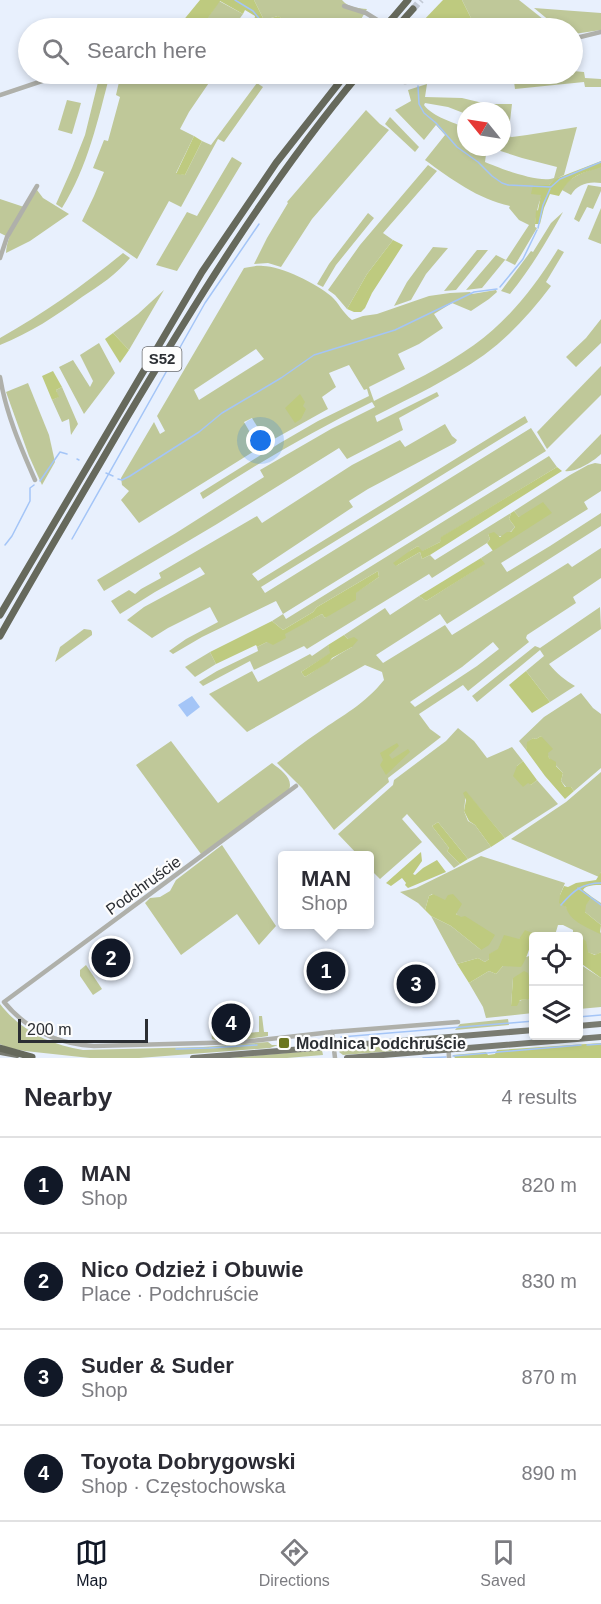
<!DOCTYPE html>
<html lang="en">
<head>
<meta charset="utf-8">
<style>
	:root { --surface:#fff; --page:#f7f7f7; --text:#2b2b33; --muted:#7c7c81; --line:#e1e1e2; --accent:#111827 }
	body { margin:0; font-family:Helvetica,sans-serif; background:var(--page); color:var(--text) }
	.controls { position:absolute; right:18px; bottom:18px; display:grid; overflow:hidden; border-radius:6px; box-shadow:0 3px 9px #0003 }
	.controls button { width:54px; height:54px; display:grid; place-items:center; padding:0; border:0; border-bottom:2px solid var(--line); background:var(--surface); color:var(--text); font:30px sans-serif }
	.compass { position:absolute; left:457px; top:102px; width:54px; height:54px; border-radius:50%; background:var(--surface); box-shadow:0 3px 9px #0003; rotate:300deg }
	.scale { position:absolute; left:18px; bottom:15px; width:130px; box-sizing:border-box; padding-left:6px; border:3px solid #2b2e33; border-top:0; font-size:16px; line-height:21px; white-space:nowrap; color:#2b2e33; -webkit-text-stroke:4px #fdfdfd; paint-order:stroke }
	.you { position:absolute; left:261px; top:441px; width:21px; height:21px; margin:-15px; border:4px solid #fff; border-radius:50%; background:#1a73e8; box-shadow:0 0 0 9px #1a73e833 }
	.badge { display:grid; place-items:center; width:39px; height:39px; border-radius:50%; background:var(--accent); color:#fff; font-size:20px; font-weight:700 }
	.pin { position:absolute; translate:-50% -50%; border:3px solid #fff; box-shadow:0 2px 6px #0006 }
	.popup { position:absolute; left:278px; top:851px; width:96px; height:78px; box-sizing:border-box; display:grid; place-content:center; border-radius:6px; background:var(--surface); filter:drop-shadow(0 2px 4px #0005); font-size:20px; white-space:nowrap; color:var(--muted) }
	.popup b { font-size:22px; color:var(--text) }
	.popup::after { content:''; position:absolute; left:50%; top:100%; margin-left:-12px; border:12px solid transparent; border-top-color:var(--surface) }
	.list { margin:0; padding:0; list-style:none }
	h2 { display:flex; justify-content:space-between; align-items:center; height:78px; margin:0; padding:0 24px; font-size:26px }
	h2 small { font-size:20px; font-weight:400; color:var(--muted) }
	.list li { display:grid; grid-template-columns:39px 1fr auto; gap:18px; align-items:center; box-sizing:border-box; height:96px; padding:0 24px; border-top:2px solid var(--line) }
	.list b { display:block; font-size:22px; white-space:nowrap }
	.list p { margin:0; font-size:20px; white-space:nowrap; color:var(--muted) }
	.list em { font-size:20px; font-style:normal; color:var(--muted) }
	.icon { flex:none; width:33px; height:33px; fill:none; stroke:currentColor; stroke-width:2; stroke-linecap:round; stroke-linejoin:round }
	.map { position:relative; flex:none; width:601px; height:1058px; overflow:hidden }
	.search { position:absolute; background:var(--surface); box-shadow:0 3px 9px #0003; left:18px; right:18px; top:18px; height:66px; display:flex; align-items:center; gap:15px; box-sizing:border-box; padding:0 21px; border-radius:33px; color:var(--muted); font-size:22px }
	.sheet { height:462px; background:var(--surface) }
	nav { display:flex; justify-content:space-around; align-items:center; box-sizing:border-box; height:84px; border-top:2px solid var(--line); background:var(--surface); font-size:16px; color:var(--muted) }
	nav a { display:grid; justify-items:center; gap:3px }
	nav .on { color:var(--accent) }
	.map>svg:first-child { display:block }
	.green { fill:#bfc899; fill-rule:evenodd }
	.forest { fill:#beca7f }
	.water { fill:#a4c5f7 }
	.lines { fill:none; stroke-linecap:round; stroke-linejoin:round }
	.stream { stroke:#a4c5f7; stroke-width:1.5 }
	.highway-tunnel { stroke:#c2c9d5; stroke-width:7; stroke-dasharray:7 3.5; stroke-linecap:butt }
	.minor { stroke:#afb0aa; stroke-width:4.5 }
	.major { stroke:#797b71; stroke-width:6 }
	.highway { stroke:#66695c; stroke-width:7 }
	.highway-bridge { stroke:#66695c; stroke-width:7 }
	.poi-dot { fill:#6b7620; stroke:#fdfdfd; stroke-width:2 }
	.labels { text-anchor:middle; stroke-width:4.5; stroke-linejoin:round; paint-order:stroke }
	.shield { fill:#fdfdfd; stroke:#6a6c70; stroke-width:1.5 }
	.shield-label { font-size:15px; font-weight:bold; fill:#2b2e33 }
	.street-label { font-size:16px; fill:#2b2e33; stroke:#fdfdfd }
	.poi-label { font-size:16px; font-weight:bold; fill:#2b2e33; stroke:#fdfdfd; text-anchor:start }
</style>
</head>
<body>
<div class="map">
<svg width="601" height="1058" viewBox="0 0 601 1058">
	<rect width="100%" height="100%" fill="#e8f0fd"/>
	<g class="green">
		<path d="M254 0H342C349 8 358 8 367 9L356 28H309L296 23 286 21 278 16 264 20Z"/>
		<path d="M462 0H519L548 23H530L471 18Z"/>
		<path d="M219 1 243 14 233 28H201Z"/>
		<path d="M534 8 601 13V30L574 34 572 28H562L556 26Z"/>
		<path d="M573 71 584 72 585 78 601 79V87H585L584 82 515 89 513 74H572Z"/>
		<path d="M100 74H110C98 119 88 167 62 208L56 204 72 168 85 135Z"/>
		<path d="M126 74H215L189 112 180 129 194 136 176 173 185 175 202 141 211 145 257 83 263 87 224 142 218 139 181 207 169 201 137 259 82 221 94 196 104 172 93 168 104 140 108 141 120 97 116 95 119 82H123Z"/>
		<path d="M427 84 425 97 462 98 487 104H512L510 121H502V111H466V114L448 107 425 103 424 105C433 117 453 122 466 128V147H487L485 162C499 168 540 184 554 178L557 167 522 158 488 147H502V135L512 137 527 135 577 127 564 175C541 185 537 205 535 227L537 228 515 265 505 260 482 288 466 290 496 255 506 260 529 225 519 220 509 208 510 206C478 199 451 179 425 160L445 135 436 125 424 140 395 110 411 101 408 90Z"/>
		<path d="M67 100 81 103 72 134 58 130Z"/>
		<path d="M366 110 380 124 389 130 312 219 281 267 268 263 254 264 267 238 288 203 287 202Z"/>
		<path d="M390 117 419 147 415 152 385 124Z"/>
		<path d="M232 157 242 163 177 271 156 265 187 212 197 216Z"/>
		<path d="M428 165 437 171 383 233 393 240 367 274 347 309 335 295 328 290 360 245Z"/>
		<path d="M601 166V183C589 181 577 184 571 195L562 190C570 175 586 172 601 166Z"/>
		<path d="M588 185 601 187V191L593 209 587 207 579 222 574 219Z"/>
		<path d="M37 190 43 198 69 214 30 241 6 253C7 231 25 209 37 190Z"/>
		<path d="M0 199 24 207 6 236 0 233Z"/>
		<path d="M601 208V244L588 239Z"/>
		<path d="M563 212C547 241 531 268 510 294L501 291 531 251 533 252 551 223Z"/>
		<path d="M368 213 374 218 336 265 323 287 317 284 329 264Z"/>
		<path d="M433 247 448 248 426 274 411 300 394 306 407 282Z"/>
		<path d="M558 249 564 252 546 282 551 286C532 311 510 336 484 355 450 379 412 397 375 416L377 422 437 392 439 396 399 418 403 430 347 459 339 448 217 524 104 591 97 580 176 533 264 477 260 470 331 429 375 407 372 402C313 431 258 463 203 499L200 493 280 443 318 421 369 396 367 389 364 390 349 365 329 373 336 387 322 397 328 409 267 443 252 418 244 422 259 448 139 523 121 500 129 491 122 485 121 478 154 422 160 434 165 431 157 416 244 268C250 267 257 265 263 266 281 266 317 284 331 296 339 303 342 312 352 320L363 316 377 314 429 296 450 293 470 292 472 294 496 290 497 292 489 299 471 311 452 303 434 314 443 328 419 344 398 354 405 369 369 387 374 401C408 384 443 367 474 345 509 320 536 285 558 249ZM256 349 264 359 199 400 194 390Z"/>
		<path d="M477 250H488L456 290 444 291Z"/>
		<path d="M123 253 130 258C117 274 99 286 82 297 56 316 30 333 0 345V338C43 314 84 285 123 253Z"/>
		<path d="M164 290 129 350 113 333 138 314Z"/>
		<path d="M601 319V343L576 367 566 357 586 338Z"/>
		<path d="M99 343 115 373 84 414 59 367 73 360 90 387 93 381 80 355Z"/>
		<path d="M601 366V395L547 449 537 432Z"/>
		<path d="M28 383 49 435 55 462 42 485 29 456 6 392Z"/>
		<path d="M62 387 78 424 71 435 69 419 62 422 52 400 58 397 56 390Z"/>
		<path d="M525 416 528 422 261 587 265 593 531 428 546 451 283 614 286 619 549 456 557 467 442 537 440 542 421 552 418 546 411 550 396 566 420 552 422 559 430 555 435 560 511 513 509 519 515 527C506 538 500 537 488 534L490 539 487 543 432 578 429 574 307 649 304 646 254 670 250 661 203 686 199 682 217 671 258 651 257 647 322 614 325 618 355 593 379 577 378 571 317 607 313 612 283 630 272 621 283 614 276 601 202 637 173 654 169 651 186 639 218 622 210 607 168 628 152 638 127 620 144 607 205 574 200 567 155 592 120 614 111 601 129 590 135 594 141 589 161 578 159 573 257 516 262 523 352 465 400 440 405 447 445 424 452 436 457 440 455 443 368 489 349 501 353 507 252 574 258 581Z"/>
		<path d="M601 434V454C594 461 575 473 565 471Z"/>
		<path d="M595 463 601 464V491L584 502 588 509 501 563 507 572 550 546 601 513V526L447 624 440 614 376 655 383 663 445 625 452 635 568 563 572 567 601 548V578L573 597 576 603 527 635 526 638 529 642 468 691 463 685 419 714 430 729 441 737 388 778 389 782 334 830 302 788 277 763C291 752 304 742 319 732 343 715 365 704 384 680L382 672 365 665 247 732 209 694 252 671 258 682 310 654 312 656 328 645 331 653 301 672 305 677C321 667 335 656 352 647L348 639 344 635 385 608 390 615 419 596 426 601 484 564 481 558 551 512 519 517 514 511 570 475 588 465ZM493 642 499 649 477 666 415 707 410 702 462 667Z"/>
		<path d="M600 607 601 629 549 664C557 674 565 680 575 686L550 702 526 671 544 656 540 650 477 702 472 696 535 646 540 648Z"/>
		<path d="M84 629 91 630 92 632V635L55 662 60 647Z"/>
		<path d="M210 652 216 664 195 677 185 667Z"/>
		<path d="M581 693 593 708 601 714V768L574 791 571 787H566L561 781 563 773 549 758 541 736 536 739 533 738 528 742 526 750 519 741 544 717Z"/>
		<path d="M458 728 474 741 487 758 512 747 523 761 517 766 531 785 537 780 558 804 505 838 466 792 464 811 468 821 475 825 491 847 468 859 438 822 432 826 449 848 447 851 460 864 454 868 407 814 402 819 422 842 380 879 370 869V856L358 855 338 834 393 785 394 780 446 741Z"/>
		<path d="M171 741 218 803 272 763C282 771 295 779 288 792L201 854 136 765Z"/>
		<path d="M601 772V872L599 877 511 839 566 802Z"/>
		<path d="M222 845 276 926 259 945 237 914 181 955 145 903 150 898 160 897 170 891 176 880Z"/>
		<path d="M481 856 565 883 560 895 566 907 600 933 601 932V952L596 955 587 952 581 938 573 936V930L563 925H558L555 935 534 936 535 933 519 939 490 954 489 959 485 962 478 958 457 964 431 916 451 926 481 950C468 928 455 906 432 894L429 896 425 910 418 903 400 892 416 888Z"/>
		<path d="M592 897 601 903V925L585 912V905Z"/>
		<path d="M533 937V979L529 977 513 978 511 1006C518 1001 525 997 533 1000V1013L486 1018 483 1007 469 983 489 971 496 974 503 966 529 956V946Z"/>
		<path d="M578 963 601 978V1007L579 1009Z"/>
		<path d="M86 965 102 989 93 995 80 976V970Z"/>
		<path d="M0 1004C20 1030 50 1045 83 1050L203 1047 268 1042 272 1045H278L270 1048 139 1058H90L25 1051 8 1048 0 1044Z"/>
		<path d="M259 1016H262L264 1032H268V1036C252 1038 226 1044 212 1039L211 1031 213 1029 215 1035 259 1032Z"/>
		<path d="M508 1019 509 1025 455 1030 460 1024Z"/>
		<path d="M442 1040 445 1042 446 1047 343 1055 339 1052 343 1048Z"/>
		<path d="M322 1050 323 1055 287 1058H229Z"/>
	</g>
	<g class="forest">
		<path d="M200 0H254L264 20 278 16C288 22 299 24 309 28H273L266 26H262L254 21 255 16 245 10 243 14 220 1 201 28H177Z"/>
		<path d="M443 0H462L476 28H420L421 23Z"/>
		<path d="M194 136 202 141 185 175 176 174Z"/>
		<path d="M601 161V167C578 175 571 174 559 196L550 194 544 208 540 224H535L536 211 538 210 541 195 531 194 533 185H549L555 179Z"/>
		<path d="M393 240 403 245 372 293 365 308 361 312H354L347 309 367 274Z"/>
		<path d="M113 333 129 350 120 363 105 339Z"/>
		<path d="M53 371 62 387 56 390 59 397 52 400 42 376Z"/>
		<path d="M300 394 305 402 303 406 306 409 301 419 295 423 285 408Z"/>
		<path d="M557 467 562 471 430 555 422 559 420 552 396 566 393 563 411 550 418 546 422 551 440 542 441 537Z"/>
		<path d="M543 502 552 513 493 551 487 543 490 539 488 534 494 532 500 537 507 532H511L515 527 509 519 511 513 514 511 519 517Z"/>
		<path d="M481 558 485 564 426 601 419 596Z"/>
		<path d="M378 571 379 577 356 593V600L325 618 322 614 285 634 286 638 273 645 267 642 257 647 256 645 216 664 210 652 272 621 283 630 313 612 317 607Z"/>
		<path d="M344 635 348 639 354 637 358 640 352 647 332 658 329 662 305 677 301 672 330 653 328 645Z"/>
		<path d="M526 671 550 702 532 713 509 685Z"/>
		<path d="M541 736 553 749 548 753 549 758 556 762V766L563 773 561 781 565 787H571L574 791 565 799 545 776 526 750 527 742 533 738 536 739Z"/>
		<path d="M397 743 399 746 389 755 392 759 408 749 410 752 386 775 380 765 383 760 380 753Z"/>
		<path d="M523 761 537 780 531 785 528 783 523 787 513 776 517 766Z"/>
		<path d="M466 791 505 838 491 847 475 825 469 821 464 811 466 800 463 793Z"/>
		<path d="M438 822 468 859 460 864 447 851 449 848 432 826Z"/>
		<path d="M421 852 422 861 413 874 415 875 423 868 437 860 446 872 408 888 405 885 406 883 402 878 391 886 386 883Z"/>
		<path d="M601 872V885C595 885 586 885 583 890L592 897 586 905 585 912 601 925 600 934C587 927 570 922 566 907L559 903 560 895 564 886 568 887 576 883 596 880Z"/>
		<path d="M433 894 445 900 448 895 453 894 462 904 456 914 461 917 465 916 495 935 489 945 481 950 451 926 431 916 425 910 429 896Z"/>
		<path d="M525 930 535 934C529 946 529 955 521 967L503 966 496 974 489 971 469 983 457 964 478 958 485 962 489 959V954L498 949 504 935 519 939Z"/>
		<path d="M579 938H581L586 941 588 952 595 955 601 952V978L579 962Z"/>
		<path d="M524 971 528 973 529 977 533 979V1000L531 999 520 1000 517 1006H511L513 978Z"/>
		<path d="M601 1043V1058H455L453 1055 486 1052 488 1055 495 1054 497 1050Z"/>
	</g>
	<path class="water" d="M192 696 200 707 187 717 178 705Z"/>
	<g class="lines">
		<g class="stream">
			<path d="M235 0 253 11 262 22 267 24C277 15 286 23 296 28"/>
			<path d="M409 74 412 77"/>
			<path d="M418 86 419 104 424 113 436 123 457 147 478 162 492 176 502 183 508 185 551 187 560 179 601 162"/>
			<path d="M538 228 543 205 550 189"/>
			<path d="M500 287 523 259 537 230"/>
			<path d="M77 459 79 460"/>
			<path d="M106 473 113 476"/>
			<path d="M118 479 122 480 130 476 199 432 222 413 281 378 314 355 395 330 474 292 497 289"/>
			<path d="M40 481 60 452 67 454"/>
			<path d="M72 539 205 303 259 224"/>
			<path d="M5 545 12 536 30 501V488L34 485"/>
			<path d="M578 888 601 905"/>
			<path d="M561 905C573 891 582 883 601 883"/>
			<path d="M578 1017 601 1015"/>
			<path d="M341 1037 534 1021"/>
			<path d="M587 1045 601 1044"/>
			<path d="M176 1049 209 1048 257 1045"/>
			<path d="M453 1056 581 1045"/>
			<path d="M423 1058 446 1057"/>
		</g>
		<path class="highway-tunnel" d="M413 9 421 0"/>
		<g class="minor">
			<path d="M344 6 366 13 390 28"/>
			<path d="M572 39 601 32"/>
			<path d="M364 74 405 82 468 74"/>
			<path d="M0 95 63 74"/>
			<path d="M0 258 7 237 37 186"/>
			<path d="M0 377C6 413 20 446 35 480"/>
			<path d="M296 786 4 1002C27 1030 58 1044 94 1046L243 1042 332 1032 458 1022"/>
			<path d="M332 1032 335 1058"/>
			<path d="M448 1037 449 1058"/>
		</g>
		<g class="major">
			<path d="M578 1026 601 1024"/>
			<path d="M0 1052 17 1055"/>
			<path d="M193 1058 534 1030"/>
			<path d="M347 1058 601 1037"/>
		</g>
		<g class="highway">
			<path d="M391 20 408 0"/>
			<path d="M396 28 413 9"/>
			<path d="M0 615 202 272 276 163 346 74"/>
			<path d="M0 636C40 565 82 495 123 424 195 303 269 182 359 74"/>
			<path d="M0 1048 32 1057"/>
		</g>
		<path class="highway-bridge" d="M383 28 391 20"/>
	</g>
	<rect class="poi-dot" x="278" y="1037" width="12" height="12" rx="3"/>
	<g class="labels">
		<rect class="shield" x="142.5" y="347" width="39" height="24" rx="4.5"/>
		<g class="shield-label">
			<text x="162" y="364">S52</text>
		</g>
		<g class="street-label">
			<text transform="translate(143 885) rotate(-36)" y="6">Podchruście</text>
		</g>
		<g class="poi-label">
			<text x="296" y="1049">Modlnica Podchruście</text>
		</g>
	</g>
</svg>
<div class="controls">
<button><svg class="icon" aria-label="locate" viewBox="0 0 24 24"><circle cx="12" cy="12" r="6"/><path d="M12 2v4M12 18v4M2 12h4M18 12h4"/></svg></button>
<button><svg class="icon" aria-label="layers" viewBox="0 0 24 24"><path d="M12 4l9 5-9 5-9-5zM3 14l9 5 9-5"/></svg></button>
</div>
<svg class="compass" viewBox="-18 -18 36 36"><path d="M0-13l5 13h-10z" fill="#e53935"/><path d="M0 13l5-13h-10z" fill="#7c7c81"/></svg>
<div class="scale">200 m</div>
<div class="you"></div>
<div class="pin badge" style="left:326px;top:971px">1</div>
<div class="popup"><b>MAN</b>Shop</div>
<div class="pin badge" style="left:111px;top:958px">2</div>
<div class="pin badge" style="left:416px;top:984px">3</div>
<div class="pin badge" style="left:231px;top:1023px">4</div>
<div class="search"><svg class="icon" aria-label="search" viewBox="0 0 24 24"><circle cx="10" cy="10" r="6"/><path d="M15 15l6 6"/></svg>Search here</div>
</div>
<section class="sheet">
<h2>Nearby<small>4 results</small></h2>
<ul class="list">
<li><span class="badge">1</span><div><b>MAN</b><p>Shop</p></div><em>820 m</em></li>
<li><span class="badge">2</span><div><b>Nico Odzież i Obuwie</b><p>Place · Podchruście</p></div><em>830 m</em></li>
<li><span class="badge">3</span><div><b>Suder &amp; Suder</b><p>Shop</p></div><em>870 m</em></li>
<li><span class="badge">4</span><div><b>Toyota Dobrygowski</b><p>Shop · Częstochowska</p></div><em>890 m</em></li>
</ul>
</section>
<nav>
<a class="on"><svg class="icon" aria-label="map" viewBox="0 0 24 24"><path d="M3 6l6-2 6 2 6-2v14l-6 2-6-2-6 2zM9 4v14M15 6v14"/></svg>Map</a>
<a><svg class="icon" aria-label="directions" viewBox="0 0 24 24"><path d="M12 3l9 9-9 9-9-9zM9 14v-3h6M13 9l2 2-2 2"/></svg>Directions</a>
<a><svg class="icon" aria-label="saved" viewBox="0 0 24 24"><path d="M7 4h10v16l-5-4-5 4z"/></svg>Saved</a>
</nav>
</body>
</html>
